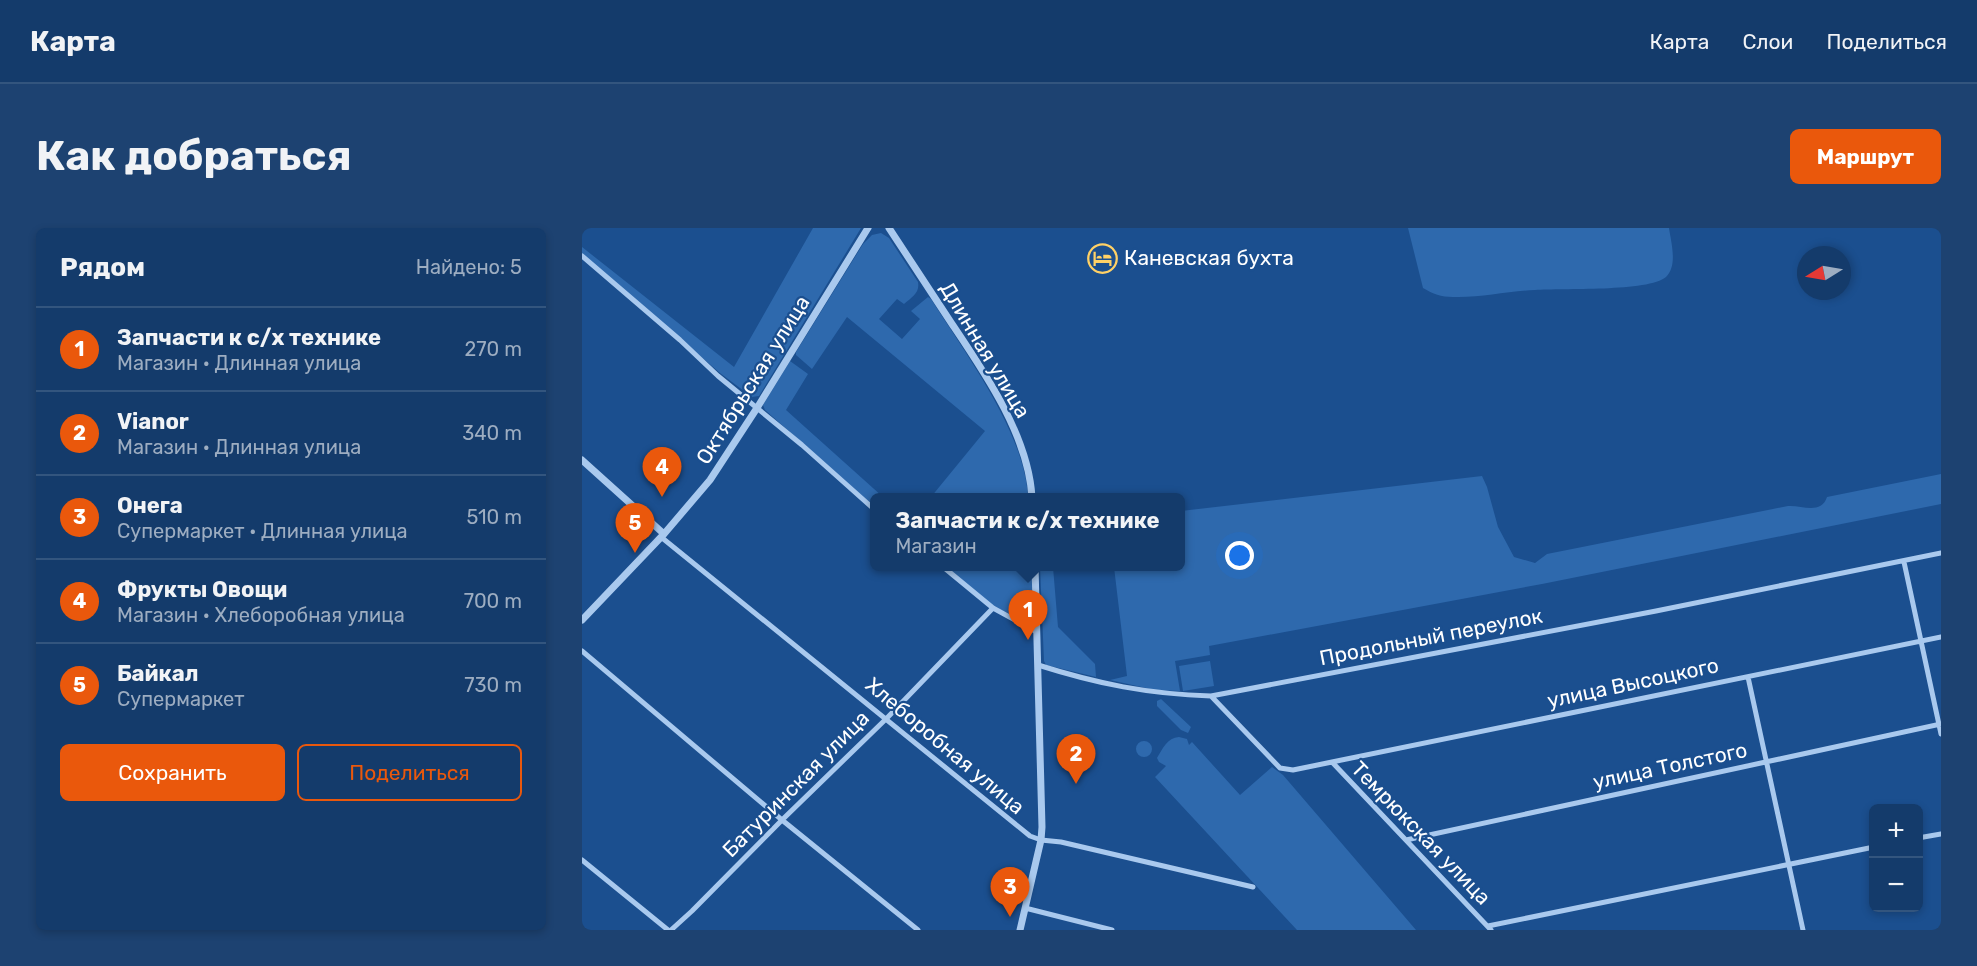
<!DOCTYPE html>
<html lang="ru">
<head>
<meta charset="utf-8">
<style>
  :root { --surface:#143b6b; --page:#1d4271; --text:#f1f3f6; --muted:#9dadc1; --line:#33557e; --accent:#ea580c }
  body { margin:0; font-family:Rubik,sans-serif; background:var(--page); color:var(--text) }
  .controls { position:absolute; right:18px; bottom:18px; display:grid; overflow:hidden; border-radius:9px; box-shadow:0 3px 9px #0003 }
  .controls button { width:54px; height:54px; display:grid; place-items:center; padding:0; border:0; border-bottom:2px solid var(--line); background:var(--surface); color:var(--text); font:30px sans-serif }
  .compass { position:absolute; left:1215px; top:18px; width:54px; height:54px; border-radius:50%; background:var(--surface); box-shadow:0 3px 9px #0003; rotate:259deg }
  .you { position:absolute; left:658px; top:328px; width:21px; height:21px; margin:-15px; border:4px solid #fff; border-radius:50%; background:#1a73e8; box-shadow:0 0 0 9px #1a73e833 }
  .badge { display:grid; place-items:center; width:39px; height:39px; border-radius:50%; background:var(--accent); color:#fff; font-size:20px; font-weight:700 }
  .pin { position:absolute; translate:-50% -50px; filter:drop-shadow(0 2px 3px #0008) }
  .pin::after { content:''; position:absolute; top:32px; width:21px; height:18px; background:inherit; clip-path:polygon(0 0,100% 0,50% 100%) }
  .popup { position:absolute; left:288px; top:265px; width:315px; height:78px; box-sizing:border-box; display:grid; place-content:center; border-radius:9px; background:var(--surface); filter:drop-shadow(0 2px 4px #0005); font-size:20px; white-space:nowrap; color:var(--muted) }
  .popup b { font-size:22px; color:var(--text) }
  .popup::after { content:''; position:absolute; left:50%; top:100%; margin-left:-12px; border:12px solid transparent; border-top-color:var(--surface) }
  .list { margin:0; padding:0; list-style:none }
  h2 { display:flex; justify-content:space-between; align-items:center; height:78px; margin:0; padding:0 24px; font-size:26px }
  h2 small { font-size:20px; font-weight:400; color:var(--muted) }
  .list li { display:grid; grid-template-columns:39px 1fr auto; gap:18px; align-items:center; box-sizing:border-box; height:84px; padding:0 24px; border-top:2px solid var(--line) }
  .list b { display:block; font-size:22px; white-space:nowrap }
  .list p { margin:0; font-size:20px; white-space:nowrap; color:var(--muted) }
  .list em { font-size:20px; font-style:normal; color:var(--muted) }
  .actions { display:flex; gap:12px; padding:18px 24px }
  .actions a { flex:1; padding:14px 0; border:2px solid var(--accent); border-radius:9px; text-align:center; font-size:21px; color:var(--accent) }
  .actions .main { background:var(--accent); color:#fff }
  .map { position:relative; flex:none; width:1359px; height:702px; overflow:hidden; border-radius:9px }
  header { display:flex; align-items:center; gap:36px; box-sizing:border-box; height:84px; padding:0 30px; background:var(--surface); border-bottom:2px solid var(--line) }
  header strong { font-size:28px }
  nav { display:flex; gap:33px; margin-inline-start:auto; font-size:21px }
  .intro { display:flex; align-items:center; justify-content:space-between; box-sizing:border-box; height:144px; padding:0 36px }
  h1 { margin:0; font-size:42px }
  .button { padding:15px 27px; border-radius:9px; background:var(--accent); color:#fff; font-size:21px; font-weight:700 }
  main { display:flex; gap:36px; padding:0 36px }
  aside { flex:1; background:var(--surface); border-radius:9px; box-shadow:0 3px 9px #0003 }
  .map>svg:first-child { display:block }
  .green { fill:#2e69ad }
  .lines { fill:none; stroke-linecap:round; stroke-linejoin:round }
  .minor { stroke:#a9c9ee; stroke-width:5 }
  .tertiary { stroke:#a9c9ee; stroke-width:7 }
  .labels { text-anchor:middle; stroke-width:4.5; stroke-linejoin:round; paint-order:stroke }
  .poi-label { font-size:21px; fill:#fff; stroke:#1b4f8f; text-anchor:start }
  .street-label { font-size:21px; fill:#fff; stroke:#1b4f8f }
</style>
</head>
<body>
<header>
<strong>Карта</strong>
<nav><a>Карта</a><a>Слои</a><a>Поделиться</a></nav>
</header>
<div class="intro"><h1>Как добраться</h1><a class="button">Маршрут</a></div>
<main>
<aside>
<h2>Рядом<small>Найдено: 5</small></h2>
<ul class="list">
<li><span class="badge">1</span><div><b>Запчасти к с/х технике</b><p>Магазин · Длинная улица</p></div><em>270 m</em></li>
<li><span class="badge">2</span><div><b>Vianor</b><p>Магазин · Длинная улица</p></div><em>340 m</em></li>
<li><span class="badge">3</span><div><b>Онега</b><p>Супермаркет · Длинная улица</p></div><em>510 m</em></li>
<li><span class="badge">4</span><div><b>Фрукты Овощи</b><p>Магазин · Хлеборобная улица</p></div><em>700 m</em></li>
<li><span class="badge">5</span><div><b>Байкал</b><p>Супермаркет</p></div><em>730 m</em></li>
</ul>
<div class="actions"><a class="main">Сохранить</a><a>Поделиться</a></div>
</aside>
<div class="map">
<svg width="1359" height="702" viewBox="0 0 1359 702">
  <rect width="100%" height="100%" fill="#1b4f8f"/>
  <path class="green" d="M231 0H279L177 168 170 169 138 145 0 26V19L152 139Z
    M826 0H1087C1089 14 1096 38 1084 49 1067 64 979 60 953 62 926 63 898 70 871 69 859 69 851 66 841 60Z
    M299 5 307 10 336 54C338 65 330 69 322 76L315 71 297 91 320 111 338 91 329 83 346 69 349 71C383 125 443 205 446 269H349L403 203 265 89 230 141 214 127V124L281 16 290 7Z
    M208 133 226 146 204 182 301 269 293 270V279L183 182 181 177Z
    M1359 246V276L960 356 627 418 628 427 593 433 598 463 573 462 528 452 545 448 532 339 599 338V283L900 248 905 259 916 299 932 329 953 335 965 326 1206 278C1220 277 1239 287 1245 269Z
    M364 339H450L451 392 445 395 410 377Z
    M458 339H471L476 399 513 436 514 449 464 437 462 433Z
    M628 433 632 458 601 463 597 438Z
    M579 471 609 499 606 505 599 502 575 478V473Z
    M597 509 605 511 607 517 610 514 658 567 690 539 701 547 834 702H715L573 549 584 538 577 534 575 530C581 520 585 510 597 509Z
    M554 521a8 8 0 1 1 16 0a8 8 0 1 1-16 0Z"/>
  <g class="lines">
    <path class="minor" d="M0 28 98 112 136 148 220 217 293 282
      M79 309 448 608 459 612 479 614 671 659
      M1322 334 1359 506
      M360 338 411 380 455 404
      M0 423 200 592 336 702
      M456 437C516 456 566 466 629 468L698 540 711 542 750 534 909 702
      M1166 449 1221 702
      M629 468 1074 383 1359 325
      M750 534 1359 409
      M1336 610 1359 606
      M824 612 1359 496
      M0 632 86 702
      M443 680 530 702
      M906 698 1292 619
      M89 702 110 683 200 592 305 490 411 380"/>
    <path class="tertiary" d="M307 0C328 32 349 64 370 96 403 145 447 209 450 270
      M0 232 82 306
      M0 392 82 306 128 252 175 180 286 0
      M438 702 459 612 460 599 453 338"/>
  </g>
  <defs>
    <symbol id="hotel-ring" viewBox="-11 -11 22 22"><circle r="9.5" fill="#1b4f8f" stroke="#ffd166" stroke-width="1.5"/><path d="M-6-4.5h1.5V1H6V5H4.5V3h-9V5H-6ZM-4 0a1.8 1.8 0 1 1 3.6 0ZM.5 0V-2.5h3Q6-2.5 6 0Z" fill="#ffd166"/></symbol>
  </defs>
  <g fill-rule="evenodd">
    <use href="#hotel-ring" x="504" y="14" width="33" height="33"/>
  </g>
  <g class="labels">
    <g class="poi-label">
      <text x="542" y="37">Каневская бухта</text>
    </g>
    <g class="street-label">
      <text transform="translate(403 122) rotate(59)" y="7">Длинная улица</text>
      <text transform="translate(171 152) rotate(-58)" y="7">Октябрьская улица</text>
      <text transform="translate(849 409) rotate(-11)" y="7">Продольный переулок</text>
      <text transform="translate(1051 455) rotate(-12)" y="7">улица Высоцкого</text>
      <text transform="translate(363 518) rotate(40)" y="7">Хлеборобная улица</text>
      <text transform="translate(1088 538) rotate(-12)" y="7">улица Толстого</text>
      <text transform="translate(214 556) rotate(-45)" y="7">Батуринская улица</text>
      <text transform="translate(839 605) rotate(46)" y="7">Темрюкская улица</text>
    </g>
  </g>
</svg>
<div class="controls">
<button>+</button>
<button>−</button>
</div>
<svg class="compass" viewBox="-18 -18 36 36"><path d="M0-13l5 13h-10z" fill="#e53935"/><path d="M0 13l5-13h-10z" fill="#9dadc1"/></svg>
<div class="you"></div>
<div class="pin badge" style="left:446px;top:412px">1</div>
<div class="popup"><b>Запчасти к с/х технике</b>Магазин</div>
<div class="pin badge" style="left:494px;top:556px">2</div>
<div class="pin badge" style="left:428px;top:689px">3</div>
<div class="pin badge" style="left:80px;top:269px">4</div>
<div class="pin badge" style="left:53px;top:325px">5</div>
</div>
</main>
</body>
</html>
